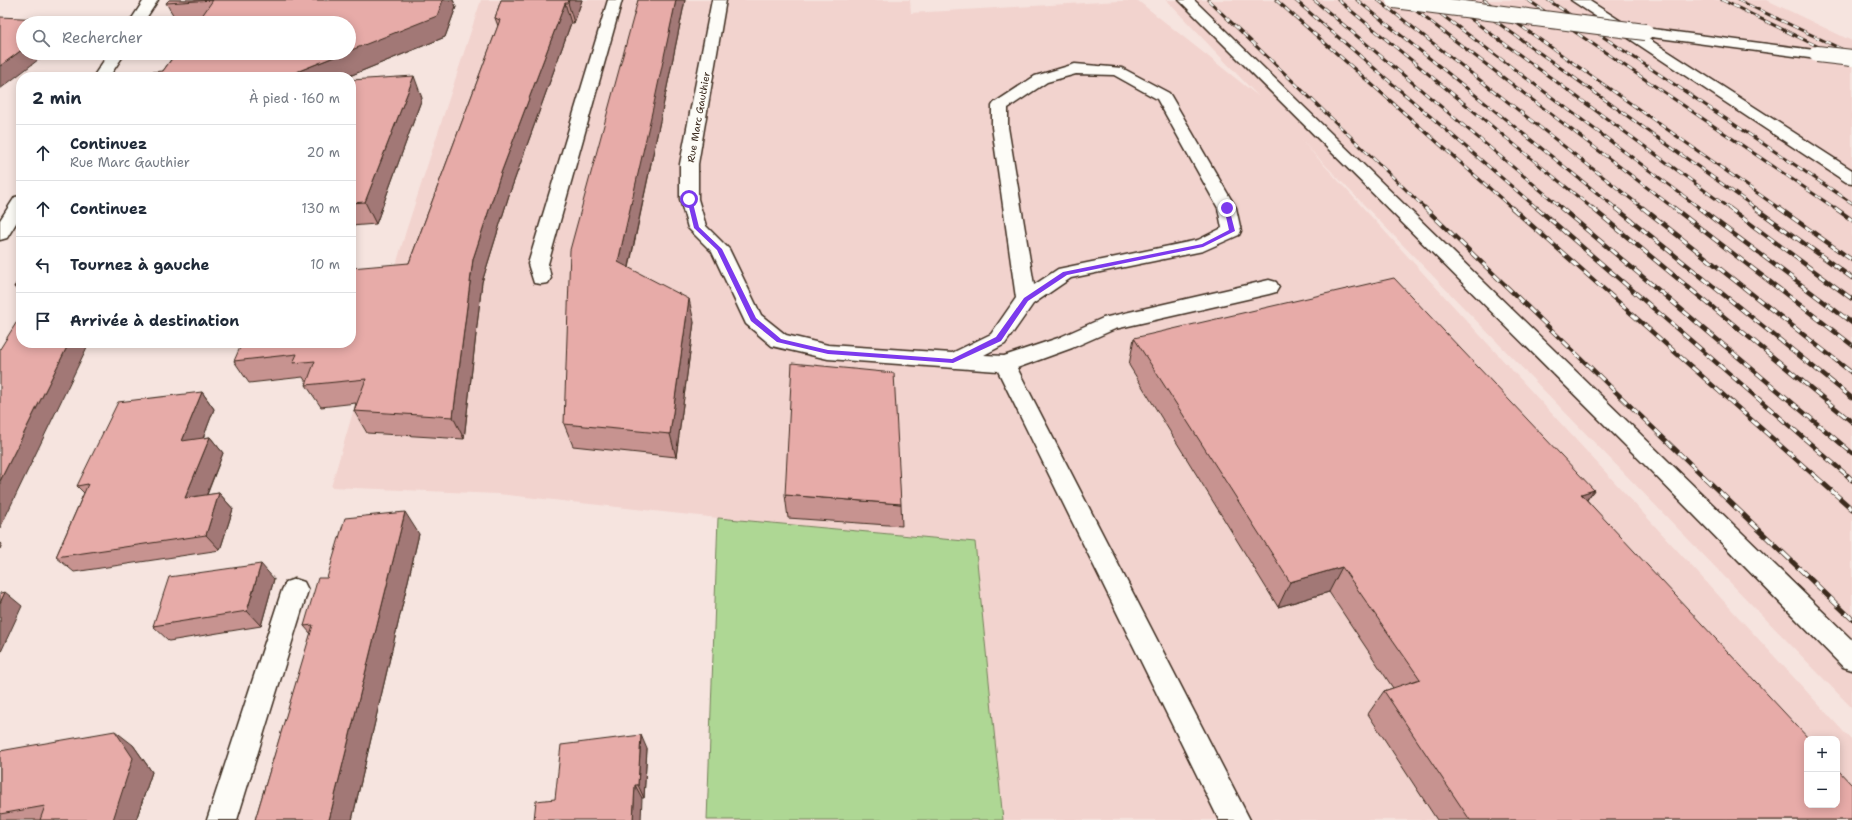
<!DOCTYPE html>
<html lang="fr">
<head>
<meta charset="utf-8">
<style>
  :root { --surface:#fff; --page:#f2f2f3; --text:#1f2937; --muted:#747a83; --line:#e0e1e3 }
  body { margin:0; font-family:"Shantell Sans",sans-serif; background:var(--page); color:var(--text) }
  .controls { position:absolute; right:12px; bottom:12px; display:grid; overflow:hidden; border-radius:8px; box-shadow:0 2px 10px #0003 }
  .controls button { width:36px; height:36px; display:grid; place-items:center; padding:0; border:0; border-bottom:1px solid var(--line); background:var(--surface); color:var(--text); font:20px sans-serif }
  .stop { position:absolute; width:12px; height:12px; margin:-9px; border:3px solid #7c3aed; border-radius:50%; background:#fff }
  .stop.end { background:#7c3aed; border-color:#fff; box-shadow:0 1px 4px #0008 }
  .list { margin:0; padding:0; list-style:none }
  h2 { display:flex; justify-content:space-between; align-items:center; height:52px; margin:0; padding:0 16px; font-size:17px }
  h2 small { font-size:13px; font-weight:400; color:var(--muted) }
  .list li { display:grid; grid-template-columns:26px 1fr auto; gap:12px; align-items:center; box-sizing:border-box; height:56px; padding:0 16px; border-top:1px solid var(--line) }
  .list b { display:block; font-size:15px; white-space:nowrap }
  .list p { margin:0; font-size:13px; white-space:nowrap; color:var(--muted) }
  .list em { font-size:13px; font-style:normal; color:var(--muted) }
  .icon { flex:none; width:22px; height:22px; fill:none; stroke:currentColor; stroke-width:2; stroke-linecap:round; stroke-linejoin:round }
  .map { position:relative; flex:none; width:1852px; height:820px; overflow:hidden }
  .search { position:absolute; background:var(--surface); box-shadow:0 2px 10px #0003; left:16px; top:16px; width:340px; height:44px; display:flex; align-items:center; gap:10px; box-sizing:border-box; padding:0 14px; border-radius:22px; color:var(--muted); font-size:15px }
  .panel { position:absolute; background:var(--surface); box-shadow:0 2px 10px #0003; left:16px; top:72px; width:340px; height:276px; border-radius:16px }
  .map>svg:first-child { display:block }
  .built { fill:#f2d3ce; fill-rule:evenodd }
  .green { fill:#aed794; stroke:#748059 }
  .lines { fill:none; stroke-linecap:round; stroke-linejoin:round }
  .minor-casing { stroke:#3b2a1e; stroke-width:3 }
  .minor { fill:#fdfcf7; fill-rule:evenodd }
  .rail-far2-casing { stroke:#3b2a1e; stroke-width:3 }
  .rail-far1-casing { stroke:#3b2a1e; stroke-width:4.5 }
  .rail-casing { stroke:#3b2a1e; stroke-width:5 }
  .rail-far2 { stroke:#fdfcf7; stroke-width:2; stroke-dasharray:6; stroke-linecap:butt }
  .rail-far1 { stroke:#fdfcf7; stroke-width:3; stroke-dasharray:8; stroke-linecap:butt }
  .rail { stroke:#fdfcf7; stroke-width:3.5; stroke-dasharray:11; stroke-linecap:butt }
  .minor-bridge-casing { stroke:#3b2a1e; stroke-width:18; stroke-linecap:butt }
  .minor-bridge { stroke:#fdfcf7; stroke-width:16 }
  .wall { fill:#c79390; stroke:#3b2a1e }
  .shaded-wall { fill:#a27876; stroke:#3b2a1e }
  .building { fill:#e7aba8; stroke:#3b2a1e }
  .route { fill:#7c3aed }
  .labels { text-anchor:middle; stroke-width:4; stroke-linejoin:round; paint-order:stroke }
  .far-street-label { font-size:10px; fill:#3b2a1e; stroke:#fdfcf7 }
</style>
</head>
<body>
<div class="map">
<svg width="1852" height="820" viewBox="0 0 1852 820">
  <rect width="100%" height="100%" fill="#f6e4df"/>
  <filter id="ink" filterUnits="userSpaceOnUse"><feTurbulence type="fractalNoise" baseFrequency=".025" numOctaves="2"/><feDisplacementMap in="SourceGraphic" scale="8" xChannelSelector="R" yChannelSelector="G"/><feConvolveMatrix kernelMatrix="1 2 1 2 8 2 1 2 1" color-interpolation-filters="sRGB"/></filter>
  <g filter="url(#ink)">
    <path class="built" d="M481 0H910L911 13 1137 0 1258 96 1166 0H1767L1852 41V708L1301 140 1852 741V820H1003L975 542 718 518 498 494 331 487 406 231ZM1807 739H1837V805H1807Z"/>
    <path class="green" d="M718 518 975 542 1003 820H707Z"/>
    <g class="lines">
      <defs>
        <path id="minor" d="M144 0H158L143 23H129Z
          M608 0H622L548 264 551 278 548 283 541 284 534 283 528 264Z
          M712 0H726L698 164V199L706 226 729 249 761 315 786 335 828 345 952 353 991 334 1016 298 992 127V106L994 103 1035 76 1075 64 1122 68 1169 93 1171 96 1236 208 1241 231 1239 235 1203 251 1071 278 1033 304 1005 344 984 355 1004 356 1058 338 1103 318 1269 280 1276 282 1279 287 1276 292 1269 294 1115 329 1072 348 1017 368 1250 820H1219L998 371 828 359 772 346 746 324 712 252 688 228 680 199V164ZM1076 74 1114 75 1157 99 1218 208 1222 228 1198 240 1058 269 1034 285 1008 127V108L1047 82Z
          M1179 0H1194L1852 640V670L1843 667 1646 466Z
          M1571 0H1588L1638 32 1640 29 1645 28 1822 51 1825 54 1822 57 1817 59 1644 36 1852 170V183L1846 182Z
          M109 53H125L109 77H93Z
          M21 196V215L7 238 0 240V220L15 197Z
          M295 579 304 582 308 590 237 820H207L282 590 286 582Z"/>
      </defs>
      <use href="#minor" class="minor-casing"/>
      <use href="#minor" class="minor"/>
      <defs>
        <path id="rail-far2" d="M1208 0 1426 209
          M1276 0 1513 209
          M1295 0 1538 209
          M1314 0 1563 209
          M1338 0 1593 209
          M1357 0 1617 209
          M1378 0 1644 209
          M1402 0 1675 209
          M1422 0 1701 209
          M1445 0 1730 209
          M1466 0 1757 209
          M1484 0 1780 209
          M1528 0 1836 209
          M1548 0 1852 203
          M1722 0 1852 63
          M1738 0 1852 54"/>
        <path id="rail-far1" d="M1425 208 1704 477
          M1512 208 1816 477
          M1537 208 1849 477
          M1561 208 1852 453
          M1592 208 1852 422
          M1616 208 1852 398
          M1643 208 1852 373
          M1674 208 1852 345
          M1699 208 1852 323
          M1729 208 1852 299
          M1755 208 1852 278
          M1779 208 1852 260
          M1835 208 1852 220"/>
        <path id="rail" d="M1703 476 1852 619
          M1815 476 1852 509
          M1848 476 1852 480"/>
      </defs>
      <use href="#rail-far2" class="rail-far2-casing"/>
      <use href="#rail-far1" class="rail-far1-casing"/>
      <use href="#rail" class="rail-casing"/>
      <use href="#rail-far2" class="rail-far2"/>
      <use href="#rail-far1" class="rail-far1"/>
      <use href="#rail" class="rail"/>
      <defs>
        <path id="minor-bridge" d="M1394 0 1645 32
          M1817 54 1852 58"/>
      </defs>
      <use href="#minor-bridge" class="minor-bridge-casing"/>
      <use href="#minor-bridge" class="minor-bridge"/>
    </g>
    <path class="wall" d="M169 0H453L456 7 445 37 347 77H147L163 71 197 22 178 23 166 3Z
      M501 0H582L574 23H571L509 195 482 282 464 439 367 433 354 411 356 403 321 407 306 385 307 384 303 377 249 383 234 361 409 263 498 26 495 18Z
      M638 0H685L660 121 629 268 694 322 676 457 573 446 564 424Z
      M351 80 422 98 376 224 351 226Z
      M21 276V295L14 287Z
      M1134 338 1594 490 1587 500 1852 820H1437L1368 714 1384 691 1393 688 1329 592 1278 607 1129 365Z
      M202 392 214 409 203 438 210 437 223 453 207 495 219 493 233 509 220 550 74 572 56 557 84 493 77 486Z
      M785 495 901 504 902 526 788 518Z
      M419 534 352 820H255L311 634 304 626 327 578Z
      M274 579 261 626 169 641 153 626Z
      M133 745 152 772 136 820H0V751Z
      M647 749 644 798 555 799Z"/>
    <path class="shaded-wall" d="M443 0H453L456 7 445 37 347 77H284L344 53H349V51Z
      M569 0H582L574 23 568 3Z
      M676 0H685L660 121 625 285 618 262Z
      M565 3 571 23 509 195 482 282 464 439 453 417 473 259 501 173Z
      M61 20 63 23H58Z
      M23 49V53H47L0 89V66Z
      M414 76 422 98 376 224 365 202Z
      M689 299 694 322 676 457 670 434Z
      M69 343H89L0 528V481Z
      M202 392 214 409 196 457 182 441Z
      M210 437 223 453 199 514 185 498Z
      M1594 490 1574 516 1581 494Z
      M219 493 233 509 220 550 206 535Z
      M405 512 419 534 352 820H329Z
      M0 542 2 544 0 549Z
      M261 564 274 579 261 626 247 611Z
      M1342 567 1329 592 1278 607 1290 582Z
      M5 592 22 606 0 654V603Z
      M115 731 133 745 152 772 136 820H113Z
      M641 735 647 749 644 798 638 785Z
      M635 785 642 798 641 820H633Z"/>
    <path class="building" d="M169 0H443L437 16 349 51V23H197L213 0 166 3Z
      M501 0H569L568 3H565L501 173 473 259 453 417 354 411 366 379 306 385 315 361 293 363 297 354 234 361 242 343H351V268L409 263 500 20 495 18Z
      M638 0H676L655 99 618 262 689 299 670 434 564 424 570 250Z
      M0 17 61 20 58 23H23V49L0 66Z
      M176 53H344L284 77H147L150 72 163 71Z
      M414 76 365 202 351 203V80Z
      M21 276V286L14 287Z
      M1394 278 1594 490 1581 494 1809 739H1807V805H1837V769L1852 785V820H1470L1384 691 1420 679 1342 567 1290 582 1134 338Z
      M21 315V343H69L0 481V349Z
      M792 363 894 373 901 504 785 495Z
      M202 392 182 441 210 437 185 498 219 493 206 535 56 557 88 484 77 486 118 402Z
      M405 512 329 820H255L313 625 304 626 318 578H327L345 518Z
      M261 564 247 611 153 626 169 577Z
      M5 592 0 603V593Z
      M115 731 133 758 113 820H40L45 806 0 814V751Z
      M641 735 638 785H635L633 820H534L536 801 555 799 561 745Z"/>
  </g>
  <path class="route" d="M689 197 692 199 699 227 722 249 756 318 781 339 828 350 952 359 996 337 1024 298 1063 272 1202 244 1229 230 1224 208 1227 206 1229 208 1235 231 1203 247 1067 275 1028 301 1001 341 953 363 828 354 777 342 751 321 717 250 694 228 687 199Z"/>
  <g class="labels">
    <g class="far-street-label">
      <text transform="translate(698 117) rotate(-80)" y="4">Rue Marc Gauthier</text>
    </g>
  </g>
</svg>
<div class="controls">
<button>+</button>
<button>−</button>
</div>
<div class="stop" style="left:689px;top:199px"></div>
<div class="stop end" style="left:1227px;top:208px"></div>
<div class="search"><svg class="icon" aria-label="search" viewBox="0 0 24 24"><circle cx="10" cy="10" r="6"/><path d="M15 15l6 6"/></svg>Rechercher</div>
<section class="panel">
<h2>2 min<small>À pied · 160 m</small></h2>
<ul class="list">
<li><svg class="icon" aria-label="ahead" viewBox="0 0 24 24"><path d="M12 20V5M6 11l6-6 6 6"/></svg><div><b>Continuez</b><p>Rue Marc Gauthier</p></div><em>20 m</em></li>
<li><svg class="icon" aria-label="ahead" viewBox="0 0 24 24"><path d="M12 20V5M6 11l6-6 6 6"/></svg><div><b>Continuez</b></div><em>130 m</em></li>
<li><svg class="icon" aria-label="left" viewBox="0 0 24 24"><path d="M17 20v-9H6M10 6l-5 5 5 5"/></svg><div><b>Tournez à gauche</b></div><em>10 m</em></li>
<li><svg class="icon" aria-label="arrive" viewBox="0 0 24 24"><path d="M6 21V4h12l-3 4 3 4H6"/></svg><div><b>Arrivée à destination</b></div></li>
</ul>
</section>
</div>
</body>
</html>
